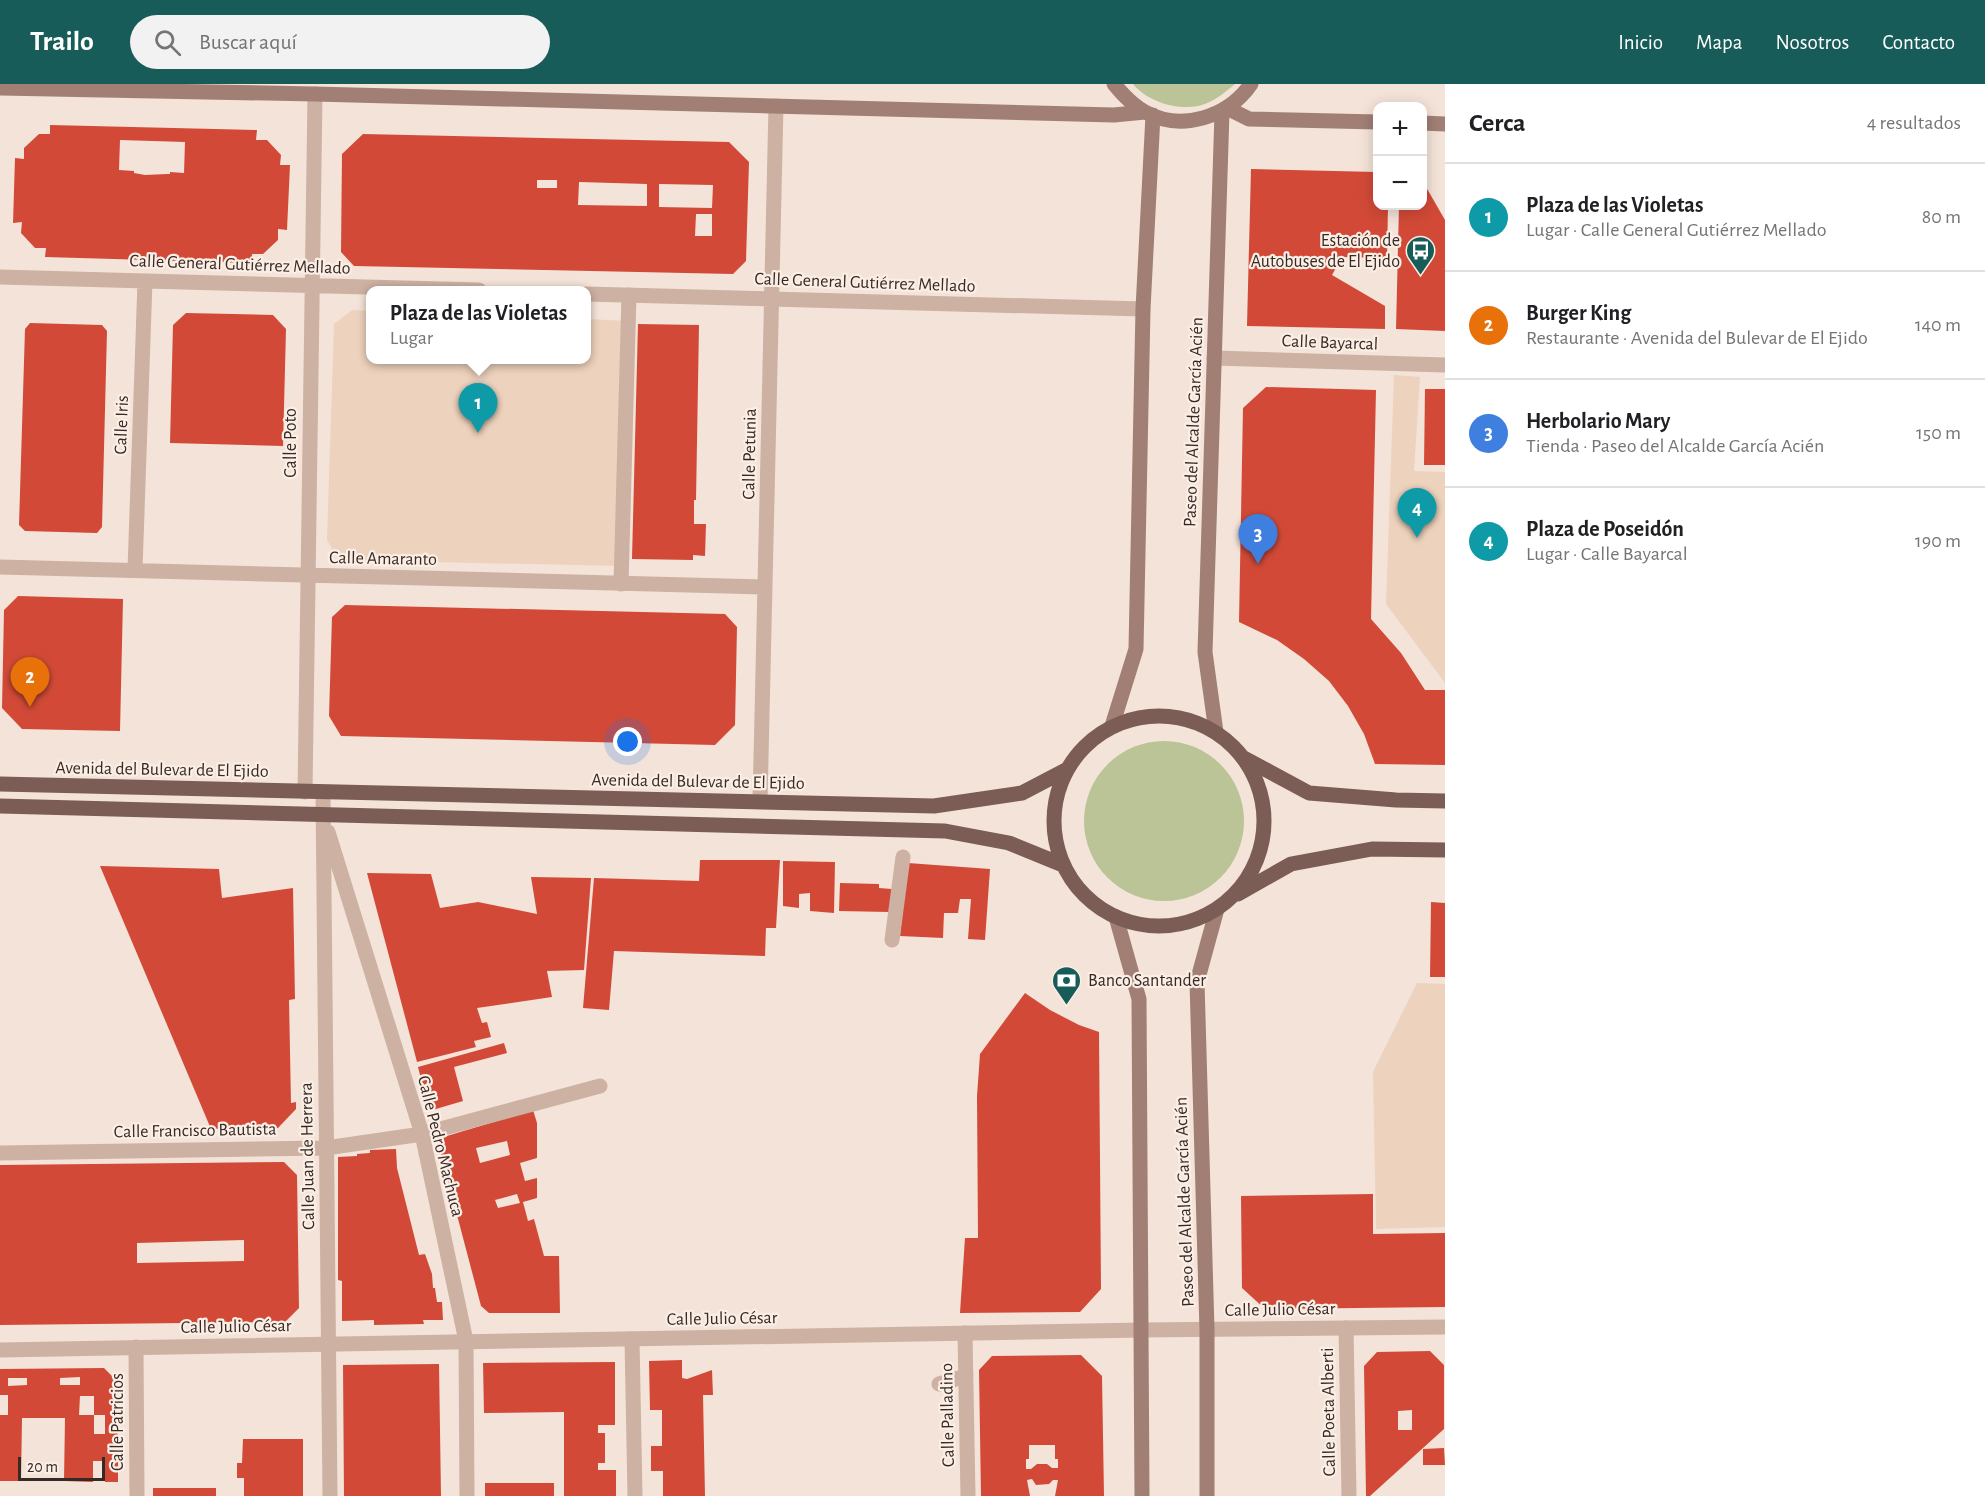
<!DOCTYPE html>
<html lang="es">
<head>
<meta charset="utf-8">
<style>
  :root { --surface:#fff; --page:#f2f2f2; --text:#202124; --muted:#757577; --line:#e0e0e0; --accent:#175c59 }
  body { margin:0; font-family:"Alegreya Sans",sans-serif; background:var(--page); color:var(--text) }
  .controls { position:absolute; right:18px; top:18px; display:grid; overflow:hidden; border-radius:12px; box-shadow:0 3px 15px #0003 }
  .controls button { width:54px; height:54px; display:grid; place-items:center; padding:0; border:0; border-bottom:2px solid var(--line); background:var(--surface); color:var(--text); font:30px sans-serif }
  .scale { position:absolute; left:18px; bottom:15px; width:87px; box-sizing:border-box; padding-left:6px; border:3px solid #372926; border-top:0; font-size:16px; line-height:21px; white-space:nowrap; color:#372926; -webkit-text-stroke:4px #fbeee5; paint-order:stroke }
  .you { position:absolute; left:628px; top:658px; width:21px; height:21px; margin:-15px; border:4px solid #fff; border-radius:50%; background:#1a73e8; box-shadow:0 0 0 9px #1a73e833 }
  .badge { display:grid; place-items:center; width:39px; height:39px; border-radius:50%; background:var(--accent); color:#fff; font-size:20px; font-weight:700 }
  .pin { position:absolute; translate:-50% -50px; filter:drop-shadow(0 2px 3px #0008) }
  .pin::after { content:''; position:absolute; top:32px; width:21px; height:18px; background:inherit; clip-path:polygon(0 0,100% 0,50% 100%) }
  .popup { position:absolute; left:366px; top:202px; width:225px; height:78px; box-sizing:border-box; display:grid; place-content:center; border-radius:12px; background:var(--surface); filter:drop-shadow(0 2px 4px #0005); font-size:20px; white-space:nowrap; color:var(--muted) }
  .popup b { font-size:22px; color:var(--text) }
  .popup::after { content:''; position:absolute; left:50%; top:100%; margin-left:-12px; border:12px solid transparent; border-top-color:var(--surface) }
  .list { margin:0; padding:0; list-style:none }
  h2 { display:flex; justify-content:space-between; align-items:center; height:78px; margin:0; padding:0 24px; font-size:26px }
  h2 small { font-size:20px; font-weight:400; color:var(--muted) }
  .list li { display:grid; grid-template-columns:39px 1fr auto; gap:18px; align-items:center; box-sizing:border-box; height:108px; padding:0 24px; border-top:2px solid var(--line) }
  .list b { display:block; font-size:22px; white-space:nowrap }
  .list p { margin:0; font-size:20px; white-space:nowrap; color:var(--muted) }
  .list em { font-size:20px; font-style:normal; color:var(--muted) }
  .icon { flex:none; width:33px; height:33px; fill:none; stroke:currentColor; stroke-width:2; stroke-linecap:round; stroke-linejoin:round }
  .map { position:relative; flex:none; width:1445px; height:1412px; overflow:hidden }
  header { display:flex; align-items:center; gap:36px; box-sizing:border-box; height:84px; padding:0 30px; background:var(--accent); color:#fff }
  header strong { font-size:28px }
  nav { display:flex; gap:33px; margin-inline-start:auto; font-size:21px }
  .search { width:420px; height:54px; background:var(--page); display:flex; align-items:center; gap:15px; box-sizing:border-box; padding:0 21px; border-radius:33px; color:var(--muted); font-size:22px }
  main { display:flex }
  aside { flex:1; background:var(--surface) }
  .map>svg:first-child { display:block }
  .green { fill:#bac497 }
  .plaza { fill:#edd2bd }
  .building { fill:#d24a37; fill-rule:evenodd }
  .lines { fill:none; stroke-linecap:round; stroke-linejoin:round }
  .pedestrian { stroke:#cdb1a3; stroke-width:15 }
  .minor { stroke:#cdb1a3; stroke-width:15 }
  .tertiary { stroke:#cdb1a3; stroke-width:15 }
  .secondary { stroke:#a17f74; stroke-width:15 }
  .primary { stroke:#7b5d55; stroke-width:15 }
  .labels { text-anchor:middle; stroke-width:4.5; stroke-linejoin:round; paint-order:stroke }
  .poi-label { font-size:18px; fill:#372926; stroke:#fbeee5; text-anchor:end }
  .street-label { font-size:18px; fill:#372926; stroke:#fbeee5 }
</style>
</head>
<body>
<header>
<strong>Trailo</strong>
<div class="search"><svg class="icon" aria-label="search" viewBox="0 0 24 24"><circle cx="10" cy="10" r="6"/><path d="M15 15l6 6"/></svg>Buscar aquí</div>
<nav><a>Inicio</a><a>Mapa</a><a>Nosotros</a><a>Contacto</a></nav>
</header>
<main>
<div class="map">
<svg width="1445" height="1412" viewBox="0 0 1445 1412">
  <rect width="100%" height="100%" fill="#f4e3d8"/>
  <path class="green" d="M1133 0H1235C1224 9 1213 19 1198 22 1176 26 1148 18 1133 0Z
    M1084 737a80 80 0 1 1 160 0a80 80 0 1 1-160 0Z"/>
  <path class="plaza" d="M352 226 370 227V276H586V235L628 237 621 482 339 476 327 456 334 240Z
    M1394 291 1420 293 1414 387 1445 388V599L1386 520Z
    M1417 899 1445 900V1143L1376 1145 1373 988Z"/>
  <path class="building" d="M50 41 257 46 256 56H267L281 71 280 81H290L287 146 278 145V156L263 170H252V179L45 173 46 164H35L21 149 22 138 13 139 15 74 24 75V64L39 50H50ZM120 56 185 58 184 89 170 88V90H167L145 91 134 89V87L119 86Z
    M363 50 729 58 749 78 746 177 733 190 354 182 341 168 342 70ZM537 96H557V104H537ZM579 98 647 100V122L578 121ZM659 100 713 101 712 124 659 123ZM696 130H712V152H695Z
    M1251 85 1377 88V122H1388L1387 174 1342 173 1332 191 1385 222V245L1247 242Z
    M1422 96 1445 136V247L1396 245 1399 122H1422Z
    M186 229 273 231 286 245 283 362 170 359 173 241Z
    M30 239 102 241 107 247 102 443 97 449 25 447 19 441 25 245Z
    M638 240 699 241 696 416H694V440H706L705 472 693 471V476L632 475Z
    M1266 303 1376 306 1371 535 1401 569 1425 606H1445V681L1375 680 1364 650 1348 622 1329 597 1304 575 1277 556 1239 538 1243 324Z
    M1425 305H1445V381H1424Z
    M18 512 123 515 120 647 22 645 2 624 4 526Z
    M345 521 725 530 737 543 735 641 715 661 341 652 329 632 332 533Z
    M700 776H780L776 844H766L765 872 614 867 609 926 583 924 594 794 699 797Z
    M783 777 835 778 834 829 810 827V809L799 810V824L783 822Z
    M908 779 990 785 985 856 968 855 971 815H960L958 829H944L943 854 900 852Z
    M100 782 219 785 222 814 293 804 295 915 289 916 291 1019 296 1018V1025L278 1044 211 1045Z
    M367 789 431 790 440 824 478 818 537 830 531 793 591 794 584 886 547 887 552 913 477 924 482 939 487 938 491 953 474 957 476 963 417 978Z
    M840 799 879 800V804L892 805 889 828 839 827Z
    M1431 818 1445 819V893H1430Z
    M1025 909 1050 926 1079 941 1099 948 1101 1205 1080 1228 960 1229 965 1154H978L977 1012 980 970Z
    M504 959 507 969 454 983 463 1017 429 1027 418 983Z
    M533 1026 537 1039V1074L520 1079 525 1097 537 1094V1114L523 1118 528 1137 534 1135 544 1172H559L560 1229H489L481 1222 437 1055ZM507 1057 510 1071 480 1079 476 1064ZM517 1110 520 1119 498 1124 495 1116Z
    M396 1065 397 1084 419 1171 425 1170 432 1190 433 1204H435L437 1218H442L443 1236H423L424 1240 374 1241V1236L342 1237V1197L338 1196V1073L357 1072V1070L370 1069V1066Z
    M284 1078 297 1091 299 1224 285 1238 0 1241V1081ZM244 1156V1177L137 1179V1159Z
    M1373 1110V1150L1445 1149V1223L1265 1225 1242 1204 1241 1112Z
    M1430 1267 1444 1281V1345L1370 1412H1366L1364 1282 1377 1268ZM1412 1326V1346H1398V1327Z
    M1081 1271 1102 1292 1104 1412H1055L1058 1396H1053L1049 1400 1036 1401 1032 1395 1027 1396 1030 1412H981L979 1286 992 1272ZM1029 1361H1055V1375H1058V1384H1052L1047 1380H1037L1031 1385H1026V1375H1029Z
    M682 1276V1294L687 1295 712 1286 713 1311H703L705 1412H663V1387H651V1362H662V1326H650L649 1277Z
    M615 1278V1341H598V1349H605V1379H598V1386H616V1412H564V1328L484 1329 483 1279Z
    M439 1280 441 1412H344L343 1281Z
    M104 1284 117 1297 118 1364H114L115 1378 118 1377V1398H105L104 1377H93V1398L64 1397 65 1334H22L21 1397H0V1331H8V1311H0V1285ZM80 1293V1301H60V1294ZM8 1294H27V1301L8 1302ZM80 1312H94V1331H105V1350H94V1331H79Z
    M243 1355H303V1412H244V1394H237V1379H242Z
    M1444 1364 1445 1381H1423V1365Z
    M485 1399H554V1412H485Z
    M153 1404H216V1412H153Z"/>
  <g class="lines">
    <path class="pedestrian" d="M621 500 629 211
      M892 856 903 773"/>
    <path class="minor" d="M0 193 479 206
      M586 210 1143 225
      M1214 274 1445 281
      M0 483 765 503
      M135 486 145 197
      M305 708 315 10
      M323 708 330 1412
      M760 718 776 22
      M328 748 422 1050 466 1257 467 1412
      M0 1069 326 1064 422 1050 600 1002
      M1346 1244 1349 1412
      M965 1249 968 1412
      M632 1255 635 1412
      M136 1263 137 1412
      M939 1300 966 1292"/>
    <path class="tertiary" d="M0 1266 1141 1246 1445 1243"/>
    <path class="secondary" d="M1114 0C1123 11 1132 21 1145 28 1182 48 1228 33 1251 0
      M0 4 315 10 1114 31 1145 28
      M1227 24 1249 35 1378 38
      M1422 39 1445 40
      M1112 642 1136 565 1143 225 1153 31
      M1216 648 1205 568 1222 28
      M1116 833 1139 915 1142 1412
      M1207 1412V1246L1197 898 1217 825"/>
    <path class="primary" d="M1054 737a105 105 0 1 1 210 0a105 105 0 1 1-210 0Z
      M1244 674 1309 709 1396 716 1445 717
      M0 700 934 722 1022 709 1066 686
      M0 722 945 747 1009 759 1063 781
      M1238 810 1291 780 1372 765 1445 766"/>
  </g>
  <defs>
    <symbol id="bus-pin" viewBox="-11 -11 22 30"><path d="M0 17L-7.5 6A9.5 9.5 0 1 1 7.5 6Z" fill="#175c59" stroke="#fbeee5"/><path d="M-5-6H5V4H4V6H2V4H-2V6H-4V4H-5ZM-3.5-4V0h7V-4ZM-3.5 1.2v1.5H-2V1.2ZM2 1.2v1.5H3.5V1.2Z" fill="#fff"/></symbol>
    <symbol id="bank-pin" viewBox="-11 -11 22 30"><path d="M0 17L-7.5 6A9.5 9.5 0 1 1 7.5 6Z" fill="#175c59" stroke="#fbeee5"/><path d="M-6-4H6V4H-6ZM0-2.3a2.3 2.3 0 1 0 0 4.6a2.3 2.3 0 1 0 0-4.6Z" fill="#fff"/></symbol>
  </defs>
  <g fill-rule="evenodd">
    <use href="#bus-pin" x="1404" y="150" width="33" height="45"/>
    <use href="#bank-pin" x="1050" y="880" width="33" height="45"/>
  </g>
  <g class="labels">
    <g class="poi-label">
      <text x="1400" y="162">Estación de<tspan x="1400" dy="21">Autobuses de El Ejido</tspan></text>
      <text x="1088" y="902" text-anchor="start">Banco Santander</text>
    </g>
    <g class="street-label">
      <text transform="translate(240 180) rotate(2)" y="6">Calle General Gutiérrez Mellado</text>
      <text transform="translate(865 198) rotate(2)" y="6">Calle General Gutiérrez Mellado</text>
      <text transform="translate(1330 258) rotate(2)" y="6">Calle Bayarcal</text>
      <text transform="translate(1193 338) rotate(-88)" y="6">Paseo del Alcalde García Acién</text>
      <text transform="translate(121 341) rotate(-88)" y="6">Calle Iris</text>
      <text transform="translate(290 359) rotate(-90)" y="6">Calle Poto</text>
      <text transform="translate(749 370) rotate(-89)" y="6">Calle Petunia</text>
      <text transform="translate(383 474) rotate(1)" y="6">Calle Amaranto</text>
      <text transform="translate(162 685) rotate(1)" y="6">Avenida del Bulevar de El Ejido</text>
      <text transform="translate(698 697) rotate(1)" y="6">Avenida del Bulevar de El Ejido</text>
      <text transform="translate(195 1046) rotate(-1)" y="6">Calle Francisco Bautista</text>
      <text transform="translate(441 1062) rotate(76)" y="6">Calle Pedro Machuca</text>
      <text transform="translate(307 1072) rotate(-91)" y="6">Calle Juan de Herrera</text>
      <text transform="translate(1184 1118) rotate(-92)" y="6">Paseo del Alcalde García Acién</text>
      <text transform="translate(1280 1225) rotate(-1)" y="6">Calle Julio César</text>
      <text transform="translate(722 1234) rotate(-1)" y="6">Calle Julio César</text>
      <text transform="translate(236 1242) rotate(-1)" y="6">Calle Julio César</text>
      <text transform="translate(1328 1328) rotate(-91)" y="6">Calle Poeta Alberti</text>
      <text transform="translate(947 1331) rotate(-91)" y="6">Calle Palladino</text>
      <text transform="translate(117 1338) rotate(-90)" y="6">Calle Patricios</text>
    </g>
  </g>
</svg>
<div class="controls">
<button>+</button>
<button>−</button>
</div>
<div class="scale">20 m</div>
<div class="you"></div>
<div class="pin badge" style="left:478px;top:349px;background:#0f9aa8">1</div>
<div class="popup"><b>Plaza de las Violetas</b>Lugar</div>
<div class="pin badge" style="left:30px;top:623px;background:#e8710a">2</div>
<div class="pin badge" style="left:1258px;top:480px;background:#3f7fe0">3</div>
<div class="pin badge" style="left:1417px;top:454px;background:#0f9aa8">4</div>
</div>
<aside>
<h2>Cerca<small>4 resultados</small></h2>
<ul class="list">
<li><span class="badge" style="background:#0f9aa8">1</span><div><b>Plaza de las Violetas</b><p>Lugar · Calle General Gutiérrez Mellado</p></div><em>80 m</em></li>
<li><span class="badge" style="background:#e8710a">2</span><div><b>Burger King</b><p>Restaurante · Avenida del Bulevar de El Ejido</p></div><em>140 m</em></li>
<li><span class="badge" style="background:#3f7fe0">3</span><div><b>Herbolario Mary</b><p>Tienda · Paseo del Alcalde García Acién</p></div><em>150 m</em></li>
<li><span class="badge" style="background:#0f9aa8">4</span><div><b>Plaza de Poseidón</b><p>Lugar · Calle Bayarcal</p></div><em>190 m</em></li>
</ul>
</aside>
</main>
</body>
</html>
